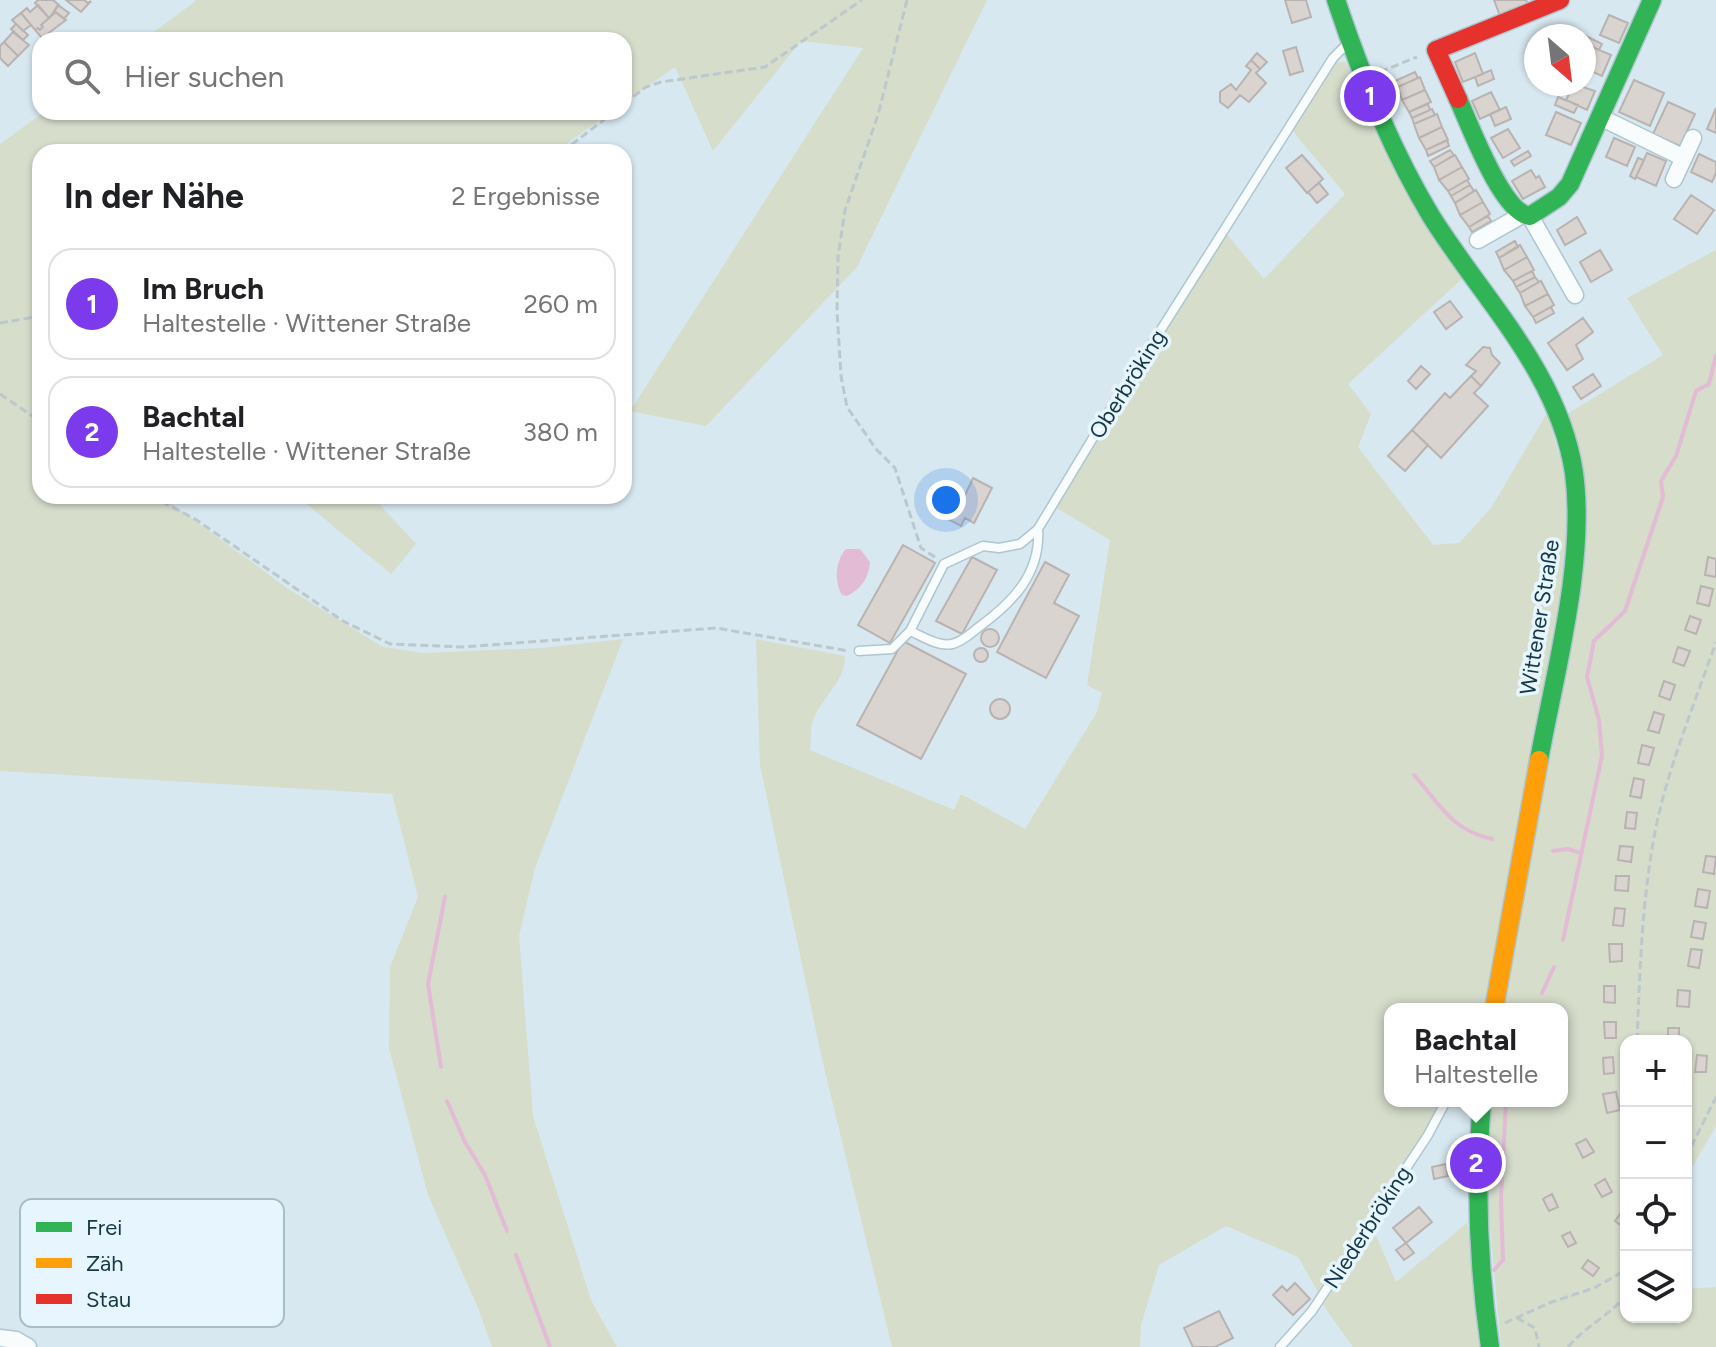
<!DOCTYPE html>
<html lang="de">
<head>
<meta charset="utf-8">
<style>
  :root { --surface:#fff; --page:#f2f2f2; --text:#202124; --muted:#757577; --line:#e0e0e0; --accent:#7c3aed }
  body { margin:0; font-family:Figtree,sans-serif; background:var(--page); color:var(--text) }
  .controls { position:absolute; right:24px; bottom:24px; display:grid; overflow:hidden; border-radius:16px; box-shadow:0 2px 6px #0004 }
  .controls button { width:72px; height:72px; display:grid; place-items:center; padding:0; border:0; border-bottom:2px solid var(--line); background:var(--surface); color:var(--text); font:40px sans-serif }
  .compass { position:absolute; left:1524px; top:24px; width:72px; height:72px; border-radius:50%; background:var(--surface); box-shadow:0 2px 6px #0004; rotate:152deg }
  .you { position:absolute; left:946px; top:500px; width:28px; height:28px; margin:-20px; border:6px solid #fff; border-radius:50%; background:#1a73e8; box-shadow:0 0 0 12px #1a73e833 }
  .badge { display:grid; place-items:center; width:52px; height:52px; border-radius:50%; background:var(--accent); color:#fff; font-size:26px; font-weight:700 }
  .pin { position:absolute; translate:-50% -50%; border:4px solid #fff; box-shadow:0 2px 8px #0006 }
  .popup { position:absolute; left:1384px; top:1003px; width:184px; height:104px; box-sizing:border-box; display:grid; place-content:center; border-radius:16px; background:var(--surface); filter:drop-shadow(0 2px 6px #0005); font-size:26px; white-space:nowrap; color:var(--muted) }
  .popup b { font-size:30px; color:var(--text) }
  .popup::after { content:''; position:absolute; left:50%; top:100%; margin-left:-16px; border:16px solid transparent; border-top-color:var(--surface) }
  .list { margin:0; padding:0; list-style:none }
  h2 { display:flex; justify-content:space-between; align-items:center; height:104px; margin:0; padding:0 32px; font-size:34px }
  h2 small { font-size:26px; font-weight:400; color:var(--muted) }
  .list li { display:grid; grid-template-columns:52px 1fr auto; gap:24px; align-items:center; box-sizing:border-box; height:112px; margin:0 16px 16px; padding:0 16px; border:2px solid var(--line); border-radius:24px }
  .list b { display:block; font-size:30px; white-space:nowrap }
  .list p { margin:0; font-size:26px; white-space:nowrap; color:var(--muted) }
  .list em { font-size:26px; font-style:normal; color:var(--muted) }
  .icon { flex:none; width:44px; height:44px; fill:none; stroke:currentColor; stroke-width:2; stroke-linecap:round; stroke-linejoin:round }
  .map { position:relative; flex:none; width:1716px; height:1347px; overflow:hidden }
  .search { position:absolute; background:var(--surface); box-shadow:0 2px 6px #0004; left:32px; top:32px; width:600px; height:88px; display:flex; align-items:center; gap:20px; box-sizing:border-box; padding:0 28px; border-radius:24px; color:var(--muted); font-size:30px }
  .panel { position:absolute; background:var(--surface); box-shadow:0 2px 6px #0004; left:32px; top:144px; width:600px; height:360px; border-radius:24px }
  .map>svg:first-child { display:block }
  .green { fill:#d6ddcb }
  .water { fill:#e3bbd5 }
  .lines { fill:none; stroke-linecap:round; stroke-linejoin:round }
  .stream { stroke:#e3bbd5; stroke-width:4 }
  .building { fill:#dad4d1; stroke:#b8b3b0; stroke-width:2 }
  .lane-casing { stroke:#aec6d0; stroke-width:11 }
  .street-casing { stroke:#aec6d0; stroke-width:19 }
  .fast-casing { stroke:#aec6d0; stroke-width:21 }
  .slow-casing { stroke:#aec6d0; stroke-width:21 }
  .jam-casing { stroke:#aec6d0; stroke-width:21 }
  .path { stroke:#bcc8cc; stroke-width:3; stroke-dasharray:8 4; stroke-linecap:butt }
  .lane { stroke:#f9fcfd; stroke-width:8 }
  .street { stroke:#f9fcfd; stroke-width:16 }
  .fast { stroke:#30b455; stroke-width:18 }
  .slow { stroke:#ff9f0a; stroke-width:18 }
  .jam { stroke:#e5322d; stroke-width:18 }
  .labels { text-anchor:middle; stroke-width:7; stroke-linejoin:round; paint-order:stroke }
  .street-label { font-size:22px; fill:#153846; stroke:#e7f6fe }
  .key { fill:#e7f6fe; stroke:#a8bdc7; stroke-width:2 }
  .key-label { font-size:22px; fill:#153846 }
</style>
</head>
<body>
<div class="map">
<svg width="1716" height="1347" viewBox="0 0 1716 1347">
  <rect width="100%" height="100%" fill="#d8e8f0"/>
  <path class="green" d="M197 0H987L857 267 706 426 630 411 863 48 801 41 713 151 675 67 624 103V40H143Z
    M1335 62H1346L1465 276 1348 384 1371 414 1358 447 1433 545 1459 543 1491 508 1547 413 1562 465 1568 503 1567 559 1486 1009H1390V1101H1442L1427 1131 1319 1294 1298 1257 1226 1226 1159 1265 1141 1325 1140 1347H892L822 1059 760 765 756 639 845 656C846 682 818 701 812 724 810 732 811 742 810 750L954 810 961 794 1025 829 1097 712 1102 693 1087 685 1110 540 1055 507 1226 233 1264 279 1345 194 1292 130Z
    M44 112H611L555 152H40V496H161L287 588 383 647 423 653 541 648 623 639 535 868 519 936 533 1116 591 1300 617 1347H492L478 1308 428 1195 389 1048 390 967 418 897 392 794 0 771V144Z
    M1716 250V1126L1686 1178V1041H1626V1280L1619 1292 1626 1293V1317H1686V1289L1716 1287V1347H1501L1485 1171 1490 1101H1562V1009H1503L1575 627 1569 413 1663 355 1627 298Z
    M297 496H372L416 544 391 574Z
    M1467 1223 1482 1347H1353L1323 1305 1372 1226 1396 1282Z"/>
  <path class="water" d="M846 549H860L870 562C868 579 862 588 847 596L842 595C834 582 835 561 846 549Z"/>
  <g class="lines">
    <path class="stream" d="M1414 775C1440 804 1451 830 1492 839
      M1553 851 1568 849 1581 853
      M1563 940 1602 756 1599 720 1587 677 1594 641 1625 611 1663 497 1661 481 1676 456 1696 391 1709 384 1716 355
      M1542 993 1554 967
      M441 1067 428 984 445 897
      M447 1101 465 1142 485 1175 507 1231
      M516 1255 550 1347
      M1494 1270 1503 1260 1501 1200 1506 1101"/>
  </g>
  <path class="building" d="M38 0H53L59 5 49 18 35 3Z
    M66 0H84L88 3 91 1 81 12Z
    M1285 0H1306L1311 17 1292 23Z
    M1494 0H1526L1528 4 1500 16Z
    M38 5 49 18 41 25 43 27 40 30 38 28 35 30 21 13 27 8 30 12Z
    M58 5 69 13 64 19 54 11Z
    M56 12 66 20 42 38 35 30 38 28 40 30 43 27 41 25Z
    M21 13 31 25 23 31 12 20Z
    M1609 15 1628 23 1619 43 1600 35Z
    M16 24 28 35 23 40 11 29Z
    M13 32 29 45 18 56 4 42Z
    M1586 36 1602 44 1599 50 1584 43Z
    M4 42 18 56 8 66 0 58V46Z
    M1590 46 1611 55 1602 76 1584 68V60Z
    M1296 47 1303 71 1290 75 1283 51Z
    M1257 53 1267 62 1260 69 1251 60Z
    M1475 53 1483 74 1463 82 1455 62Z
    M1251 60 1260 69 1256 73 1266 83 1249 102 1240 95 1228 108 1220 102V92L1231 84 1236 90 1251 70 1246 66Z
    M1491 70 1494 79 1478 86 1475 77Z
    M1415 72 1418 78 1398 87 1395 81Z
    M1420 77 1425 90 1402 100 1398 87Z
    M1634 80 1664 93 1650 126 1619 112Z
    M1574 84 1595 91 1587 110 1566 100Z
    M1425 90 1431 102 1409 112 1402 100Z
    M1491 92 1500 110 1480 119 1472 101Z
    M1558 97 1578 105 1574 113 1555 105Z
    M1668 102 1695 114 1680 146 1653 134Z
    M1428 104 1430 110 1412 118 1409 112Z
    M1506 107 1511 119 1495 126 1490 114Z
    M1716 108V133L1707 129Z
    M1432 109 1435 115 1414 124 1412 118Z
    M1556 112 1581 123 1571 145 1546 135Z
    M1437 114 1442 127 1419 138 1414 124Z
    M1442 127 1448 140 1426 150 1419 138Z
    M1508 129 1520 148 1503 158 1491 138Z
    M1614 138 1635 147 1627 166 1606 157Z
    M1447 140 1449 146 1428 156 1426 150Z
    M1450 150 1454 155 1434 167 1430 161Z
    M1528 151 1531 156 1514 166 1511 161Z
    M1647 153 1666 161 1656 186 1636 177Z
    M1699 154 1716 162V173L1712 182 1691 172Z
    M1302 155 1323 179 1307 193 1286 168Z
    M1455 155 1462 167 1439 180 1434 167Z
    M1638 158 1644 160 1635 179 1630 176Z
    M1462 167 1469 179 1448 191 1439 180Z
    M1531 170 1536 178 1539 176 1545 187 1523 199 1512 181Z
    M1467 180 1470 185 1451 196 1448 191Z
    M1319 183 1328 194 1317 203 1308 192Z
    M1470 185 1474 191 1455 203 1451 196Z
    M1476 190 1483 202 1460 215 1455 203Z
    M1691 195 1714 210 1697 234 1674 219Z
    M1483 202 1490 214 1469 227 1460 215Z
    M1488 216 1491 221 1472 232 1469 227Z
    M1577 217 1586 233 1565 245 1557 230Z
    M1515 241 1518 247 1499 258 1496 252Z
    M1520 245 1527 257 1504 270 1499 258Z
    M1600 250 1612 270 1591 282 1580 262Z
    M1527 257 1534 270 1513 281 1504 270Z
    M1532 271 1535 277 1516 287 1513 281Z
    M1535 277 1539 282 1520 293 1516 287Z
    M1541 281 1548 294 1525 306 1520 293Z
    M1548 294 1554 305 1533 317 1525 306Z
    M1450 301 1462 317 1446 329 1434 312Z
    M1551 307 1554 313 1536 323 1533 317Z
    M1583 318 1593 332 1576 345 1583 359 1567 370 1548 343Z
    M1483 347 1490 348 1492 355 1500 363 1481 386 1471 376 1476 371 1466 365Z
    M1421 366 1430 374 1416 389 1408 381Z
    M1593 374 1601 386 1581 399 1573 387Z
    M1471 376 1481 386 1474 393 1488 406 1441 458 1412 430 1445 393 1450 398Z
    M1412 430 1428 445 1405 471 1388 456Z
    M973 478 992 488 974 523 965 518 961 526 942 516 956 490 965 495Z
    M903 545 935 563 890 643 858 625Z
    M972 557 997 570 962 634 936 621Z
    M1708 557 1716 559V577L1705 575Z
    M1045 562 1069 575 1054 603 1079 616 1046 678 997 652Z
    M1701 586 1713 589 1709 606 1697 603Z
    M1690 616 1701 620 1696 634 1685 630Z
    M981 638a9 9 0 1 1 18 0a9 9 0 1 1-18 0Z
    M903 641 966 674 921 759 857 725Z
    M1678 647 1690 651 1684 666 1673 662Z
    M974 655a7 7 0 1 1 14 0a7 7 0 1 1-14 0Z
    M1664 681 1675 685 1670 700 1659 696Z
    M990 709a10 10 0 1 1 20 0a10 10 0 1 1-20 0Z
    M1654 712 1664 715 1659 733 1648 730Z
    M1642 745 1654 748 1649 765 1638 763Z
    M1634 778 1644 780 1641 798 1630 796Z
    M1627 812 1637 813 1635 829 1625 828Z
    M1620 846 1633 847 1631 862 1618 860Z
    M1706 856 1716 857 1714 874 1703 872Z
    M1616 876H1629L1628 891 1615 890Z
    M1698 889 1710 891 1707 908 1695 906Z
    M1615 908 1625 909 1623 926 1613 925Z
    M1694 921 1706 923 1703 939 1691 937Z
    M1609 944H1622V961L1610 962Z
    M1691 949 1702 950 1699 968 1688 966Z
    M1604 986H1615V1003L1604 1002Z
    M1678 990 1690 991 1689 1007 1677 1006Z
    M1604 1022H1616V1038H1605Z
    M1668 1028H1679V1041H1668Z
    M1697 1055 1707 1056 1706 1072H1695Z
    M1613 1057 1614 1073 1604 1074 1603 1058Z
    M1616 1092 1620 1110 1607 1113 1603 1094Z
    M1586 1139 1594 1152 1583 1158 1576 1144Z
    M1446 1164 1448 1176 1434 1179 1432 1167Z
    M1605 1179 1612 1192 1602 1197 1595 1185Z
    M1552 1194 1558 1207 1549 1211 1543 1199Z
    M1419 1207 1432 1222 1406 1243 1393 1228Z
    M1621 1213 1626 1217V1229L1615 1221Z
    M1570 1232 1576 1243 1568 1247 1562 1236Z
    M1406 1243 1414 1253 1404 1260 1396 1250Z
    M1588 1260 1599 1268 1593 1276 1582 1268Z
    M1295 1283 1310 1299 1293 1315 1273 1295 1282 1286 1287 1291Z
    M1219 1311 1233 1338 1215 1347H1193L1184 1328Z"/>
  <g class="lines">
    <defs>
      <path id="lane" d="M910 631C922 636 938 647 952 644 962 642 971 633 979 627 1012 603 1041 574 1038 529
        M859 651 892 649 910 631 944 564 983 546 999 548 1020 544 1038 529 1105 418 1333 58 1348 43
        M1280 1347 1312 1311 1428 1135 1446 1101"/>
      <path id="street" d="M1600 117 1684 158
        M1674 179 1693 138
        M1530 216 1575 295
        M1478 240 1522 215
        M0 1338 16 1340 28 1347"/>
      <path id="fast" d="M1336 0C1361 75 1390 148 1431 216 1482 298 1559 372 1574 473 1586 561 1555 672 1539 760
        M1458 99C1470 125 1502 213 1530 216L1559 197 1570 184 1652 0
        M1482 1101C1475 1184 1478 1265 1490 1347"/>
      <path id="slow" d="M1494 1009 1539 760"/>
      <path id="jam" d="M1458 99 1436 50 1560 0"/>
    </defs>
    <use href="#lane" class="lane-casing"/>
    <use href="#street" class="street-casing"/>
    <use href="#fast" class="fast-casing"/>
    <use href="#slow" class="slow-casing"/>
    <use href="#jam" class="jam-casing"/>
    <path class="path" d="M907 0 878 115 845 210 838 257 837 311 841 376 847 407 876 449 895 468 921 548 935 557
      M1380 72 1417 57
      M624 104 646 87 661 82 765 67 862 0
      M562 152 614 112
      M0 323 40 316
      M0 394 40 421
      M151 496 195 519 343 621 390 644 462 647 716 628 849 651
      M1637 1041C1640 968 1642 894 1657 822 1671 760 1695 702 1716 642
      M1686 1157 1716 1097
      M1517 1318 1535 1328 1539 1347
      M1505 1323 1549 1303 1594 1288 1626 1270
      M1568 1347C1584 1328 1606 1317 1623 1299"/>
    <use href="#lane" class="lane"/>
    <use href="#street" class="street"/>
    <use href="#fast" class="fast"/>
    <use href="#slow" class="slow"/>
    <use href="#jam" class="jam"/>
  </g>
  <g class="labels">
    <g class="street-label">
      <text transform="translate(1127 384) rotate(-58)" y="8">Oberbröking</text>
      <text transform="translate(1539 617) rotate(-81)" y="8">Wittener Straße</text>
      <text transform="translate(1367 1227) rotate(-57)" y="8">Niederbröking</text>
    </g>
  </g>
  <rect x="20" y="1199" width="264" height="128" rx="12" class="key"/>
  <rect x="36" y="1222" width="36" height="10" fill="#30b455"/>
  <rect x="36" y="1258" width="36" height="10" fill="#ff9f0a"/>
  <rect x="36" y="1294" width="36" height="10" fill="#e5322d"/>
  <g class="key-label">
    <text x="86" y="1235">Frei</text>
    <text x="86" y="1271">Zäh</text>
    <text x="86" y="1307">Stau</text>
  </g>
</svg>
<div class="controls">
<button>+</button>
<button>−</button>
<button><svg class="icon" aria-label="locate" viewBox="0 0 24 24"><circle cx="12" cy="12" r="6"/><path d="M12 2v4M12 18v4M2 12h4M18 12h4"/></svg></button>
<button><svg class="icon" aria-label="layers" viewBox="0 0 24 24"><path d="M12 4l9 5-9 5-9-5zM3 14l9 5 9-5"/></svg></button>
</div>
<svg class="compass" viewBox="-18 -18 36 36"><path d="M0-13l5 13h-10z" fill="#e53935"/><path d="M0 13l5-13h-10z" fill="#757577"/></svg>
<div class="you"></div>
<div class="pin badge" style="left:1370px;top:96px">1</div>
<div class="pin badge" style="left:1476px;top:1163px">2</div>
<div class="popup"><b>Bachtal</b>Haltestelle</div>
<div class="search"><svg class="icon" aria-label="search" viewBox="0 0 24 24"><circle cx="10" cy="10" r="6"/><path d="M15 15l6 6"/></svg>Hier suchen</div>
<section class="panel">
<h2>In der Nähe<small>2 Ergebnisse</small></h2>
<ul class="list">
<li><span class="badge">1</span><div><b>Im Bruch</b><p>Haltestelle · Wittener Straße</p></div><em>260 m</em></li>
<li><span class="badge">2</span><div><b>Bachtal</b><p>Haltestelle · Wittener Straße</p></div><em>380 m</em></li>
</ul>
</section>
</div>
</body>
</html>
